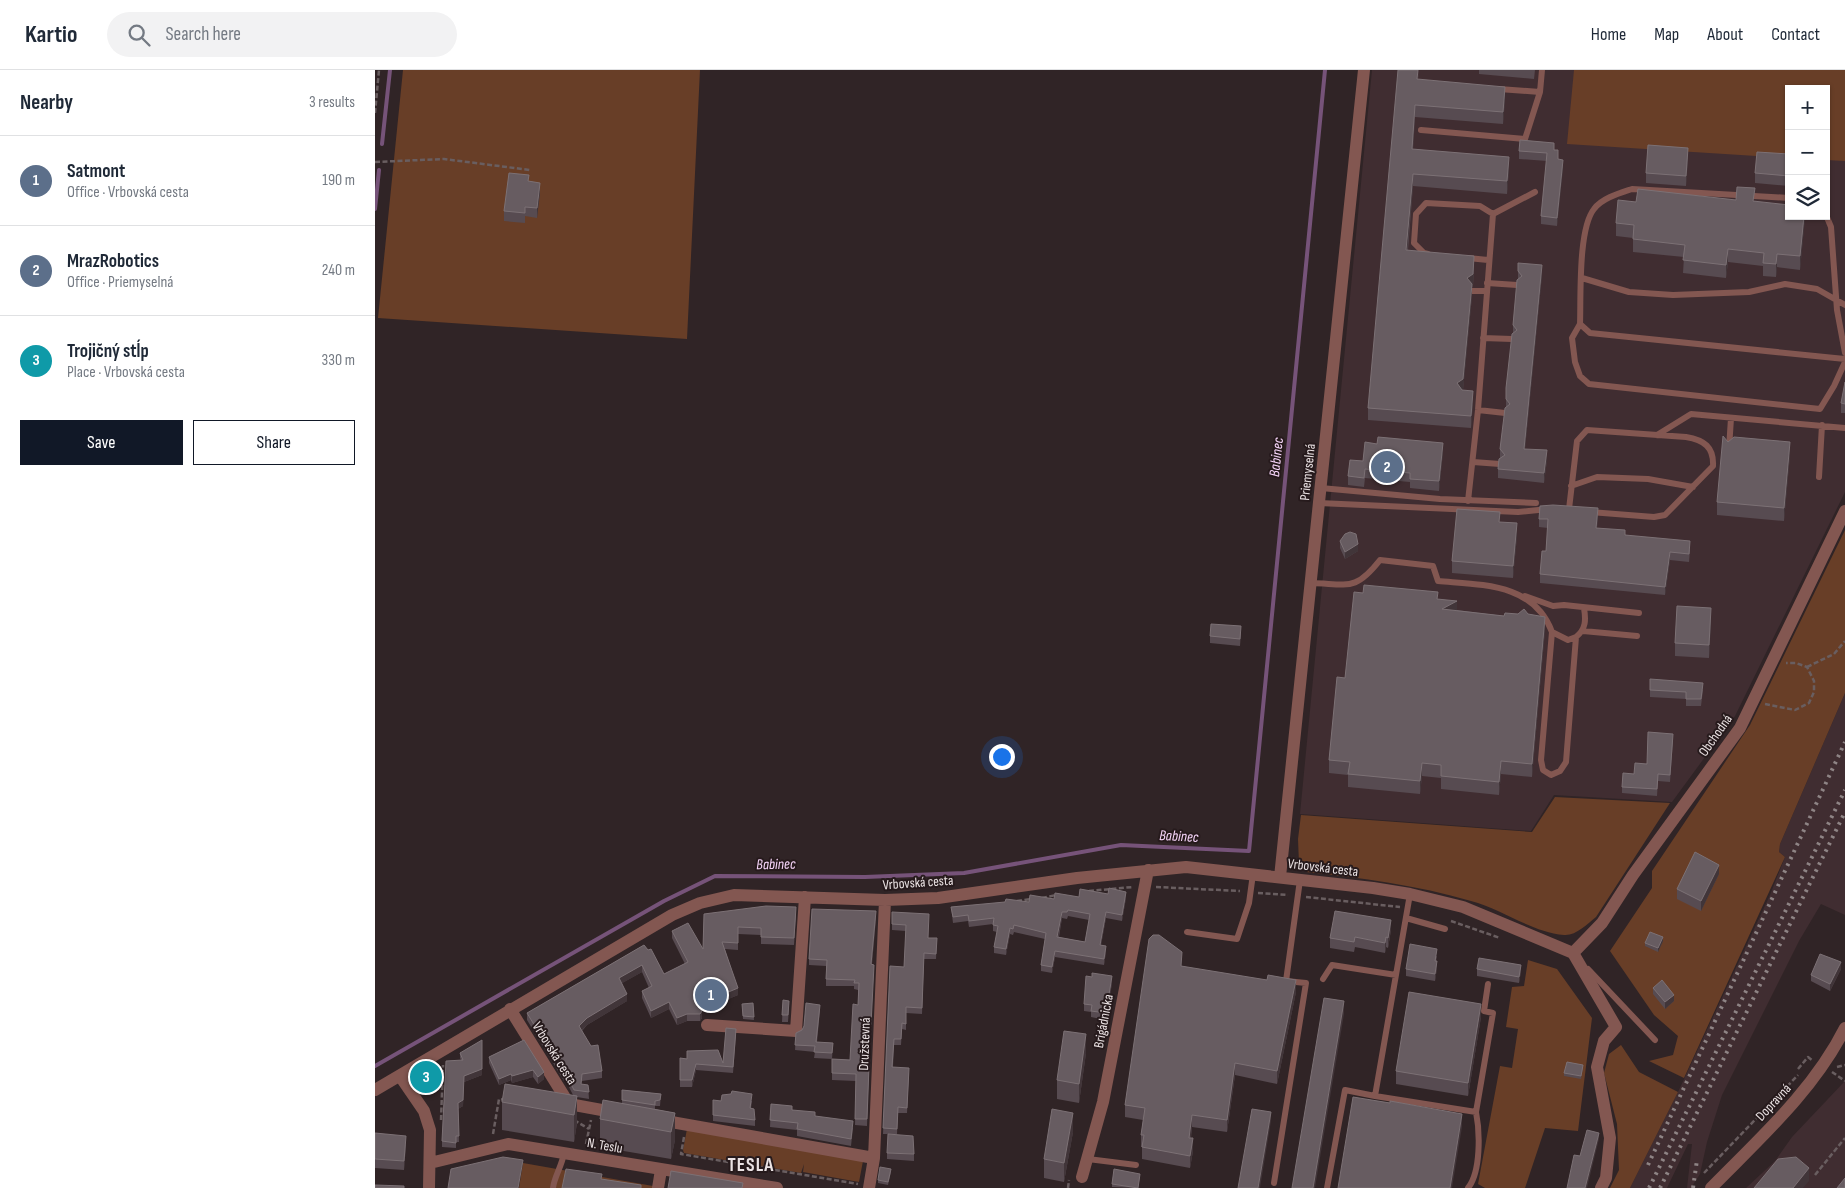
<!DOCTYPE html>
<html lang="en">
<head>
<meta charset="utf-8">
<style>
  :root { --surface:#fff; --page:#f2f2f3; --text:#1f2937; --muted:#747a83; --line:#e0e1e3; --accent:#111827 }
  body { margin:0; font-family:"Sofia Sans Condensed",sans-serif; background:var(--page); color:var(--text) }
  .controls { position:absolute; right:15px; top:15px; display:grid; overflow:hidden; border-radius:0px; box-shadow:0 1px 4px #0004 }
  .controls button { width:45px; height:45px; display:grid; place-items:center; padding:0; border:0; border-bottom:1px solid var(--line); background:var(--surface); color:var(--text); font:25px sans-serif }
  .you { position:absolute; left:626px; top:686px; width:18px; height:18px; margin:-12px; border:4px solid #fff; border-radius:50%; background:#1a73e8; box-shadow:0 0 0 8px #1a73e833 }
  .badge { display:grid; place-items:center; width:32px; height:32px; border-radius:50%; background:var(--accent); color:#fff; font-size:16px; font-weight:700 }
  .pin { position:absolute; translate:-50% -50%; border:2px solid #fff; box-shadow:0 1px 5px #0006 }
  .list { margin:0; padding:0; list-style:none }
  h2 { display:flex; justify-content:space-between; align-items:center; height:65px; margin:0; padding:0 20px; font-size:21px }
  h2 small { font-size:16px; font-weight:400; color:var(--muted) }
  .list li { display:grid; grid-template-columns:32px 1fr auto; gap:15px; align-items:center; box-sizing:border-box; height:90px; padding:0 20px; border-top:1px solid var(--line) }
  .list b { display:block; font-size:19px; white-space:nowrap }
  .list p { margin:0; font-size:16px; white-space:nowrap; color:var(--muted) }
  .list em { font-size:16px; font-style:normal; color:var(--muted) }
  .actions { display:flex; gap:10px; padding:15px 20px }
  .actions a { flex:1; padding:11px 0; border:1px solid var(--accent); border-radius:0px; text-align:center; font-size:18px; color:var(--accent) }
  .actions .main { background:var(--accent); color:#fff }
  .icon { flex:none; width:28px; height:28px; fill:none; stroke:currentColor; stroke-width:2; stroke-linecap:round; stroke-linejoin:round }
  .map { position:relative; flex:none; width:1470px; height:1118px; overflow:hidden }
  header { display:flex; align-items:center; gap:30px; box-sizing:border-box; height:70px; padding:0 25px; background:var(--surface); border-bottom:1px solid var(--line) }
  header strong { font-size:24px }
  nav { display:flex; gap:28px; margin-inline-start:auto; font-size:18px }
  .search { width:350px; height:45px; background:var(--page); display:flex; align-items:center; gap:12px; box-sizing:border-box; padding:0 18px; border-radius:28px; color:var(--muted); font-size:19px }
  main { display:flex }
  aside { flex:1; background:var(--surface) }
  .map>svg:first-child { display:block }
  .built { fill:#402d31; fill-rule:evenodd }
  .green { fill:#683e27 }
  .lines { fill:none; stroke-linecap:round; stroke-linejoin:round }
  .stream { stroke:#765379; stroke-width:4 }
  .path { stroke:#695e60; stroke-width:2.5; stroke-dasharray:5 2.5; stroke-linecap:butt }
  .service { stroke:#835751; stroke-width:6 }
  .minor { stroke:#835751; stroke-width:12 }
  .rail { stroke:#8e8485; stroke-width:4; stroke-dasharray:2.5 5; stroke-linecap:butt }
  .wall { fill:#574b51; fill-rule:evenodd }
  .shaded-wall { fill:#413539 }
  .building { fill:#675c61; stroke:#7c7175; fill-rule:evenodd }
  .labels { text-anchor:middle; stroke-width:4; stroke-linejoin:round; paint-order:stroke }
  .street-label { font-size:14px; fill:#ebe3e4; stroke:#261a1c }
  .water-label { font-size:15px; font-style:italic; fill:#f9d7fc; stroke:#261a1c }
  .district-label { font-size:19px; font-weight:bold; letter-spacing:1px; fill:#ebe3e4; stroke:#261a1c }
</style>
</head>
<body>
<header>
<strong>Kartio</strong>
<div class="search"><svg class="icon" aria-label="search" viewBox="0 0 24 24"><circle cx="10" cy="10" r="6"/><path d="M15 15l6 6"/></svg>Search here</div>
<nav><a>Home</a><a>Map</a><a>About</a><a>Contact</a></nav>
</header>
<main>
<aside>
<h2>Nearby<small>3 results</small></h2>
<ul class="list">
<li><span class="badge" style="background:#5c6f8a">1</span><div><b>Satmont</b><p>Office · Vrbovská cesta</p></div><em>190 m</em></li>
<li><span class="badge" style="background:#5c6f8a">2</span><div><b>MrazRobotics</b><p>Office · Priemyselná</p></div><em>240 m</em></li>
<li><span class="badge" style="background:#0f9aa8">3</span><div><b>Trojičný stĺp</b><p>Place · Vrbovská cesta</p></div><em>330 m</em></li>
</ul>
<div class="actions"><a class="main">Save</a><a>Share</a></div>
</aside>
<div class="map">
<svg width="1470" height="1118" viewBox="0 0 1470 1118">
  <rect width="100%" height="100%" fill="#302426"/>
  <path class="built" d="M997 0H1470V422L1360 646 1297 732 1179 725 1156 761 925 744ZM1414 19H1451V146H1414Z
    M1470 623V845L1446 834 1424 871 1347 1025 1332 1072 1325 1104 1316 1118H1312L1317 1074H1313L1292 1118H1255L1303 1022 1395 825 1410 787 1404 782 1405 774Z
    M1470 1011V1118H1371L1400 1091 1417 1067Z"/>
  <path class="green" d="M28 0H325L312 269 3 248Z
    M1199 0H1470V91L1451 90V19H1414V88L1192 74Z
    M1470 460V623L1405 774 1404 782 1410 787 1309 1008 1274 991 1298 985 1303 966 1279 945 1235 881 1277 818V801L1375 655Z
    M1180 727 1295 733 1221 847C1212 854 1201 866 1189 865 1156 862 1127 839 1096 831 1042 815 986 808 931 802L924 794 923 769 926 745 1157 762Z
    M1153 890 1182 899 1217 948 1203 1061 1170 1058 1150 1118H1110L1103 1114 1125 996 1137 998 1143 959 1131 957 1137 917 1149 916Z
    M1246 975 1264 1002 1303 1022 1255 1118H1235L1244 1100 1242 1054 1229 1003 1234 984Z
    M312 1059 488 1091 484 1112 428 1102 429 1094 426 1103 309 1083 308 1080Z
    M148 1093 278 1116V1118H144Z"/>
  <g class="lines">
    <path class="stream" d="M7 74 15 0
      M0 139 4 100
      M0 996 289 831 340 806 490 807 589 803 746 775 874 781 950 0"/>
    <path class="path" d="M0 43 4 0
      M0 92 69 89 155 100
      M1432 597 1459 584 1470 571
      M1390 634 1420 640 1434 633 1439 622V611L1432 597 1421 593H1411
      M781 817 865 821
      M714 821 758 817
      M883 823 913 825
      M931 827 1025 837
      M667 828 681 825
      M642 831 656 829
      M1076 851 1125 868
      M1462 997 1470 995
      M1423 999 1433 987 1437 990
      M1457 1002 1470 1011
      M66 1050 68 995
      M199 1050 214 1059
      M118 1064 124 1029 131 1030
      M309 1067 306 1084 483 1114
      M211 1074 216 1050
      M361 1087 366 1090 367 1095
      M1329 1103 1423 1005
      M1440 1105 1470 1068
      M693 1118 694 1110"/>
    <path class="service" d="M1124 19 1165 22
      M1046 60 1150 69 1165 22 1167 0
      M1414 128 1257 119C1245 123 1227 128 1219 139 1203 159 1206 227 1205 254L1215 263 1470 289
      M1118 144 1160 122
      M1451 145 1456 157 1462 240 1470 283
      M1053 184 1049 183 1039 173 1041 144 1051 133 1105 136 1118 144 1103 340 1093 431
      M1093 188 1113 190
      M1207 208 1254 222 1298 225 1374 222 1410 214 1442 219 1470 235
      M1112 213 1142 215
      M1097 221H1111
      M1205 254 1197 268 1200 292 1205 306 1214 314 1445 339 1459 316 1470 292
      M1108 268 1137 269
      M1103 340 1130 343
      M1282 365 1316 344 1470 358
      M1354 379 1356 348
      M1098 392 1125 394
      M1444 407 1447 355
      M1196 416 1222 407 1273 409 1318 417
      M946 418 1065 429 1161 433
      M944 433 1143 442 1173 439
      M1194 439 1202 371 1212 360 1311 367C1329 370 1339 377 1338 396L1290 445 1279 447 1215 442
      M936 513C973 514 980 522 1005 490L1058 496 1063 511C1107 515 1159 513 1177 562L1166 690 1168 700 1176 705 1185 701 1191 692 1201 567C1211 559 1211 550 1209 538
      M1150 526 1178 536 1189 535 1264 543
      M1208 561 1262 566
      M1177 562 1193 570 1201 567
      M1031 848 1070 859
      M812 862 862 869 874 833 878 804
      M1213 899 1280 970
      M948 909 957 895 1021 905
      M1000 1026 1101 1042 1118 943 1109 941 1113 914
      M713 1089 761 1095
      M899 1113 931 913 911 911 925 810
      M178 1118C179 1107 187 1096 189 1083
      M952 1118 970 1020 1000 1026 1035 824
      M1093 1118C1106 1102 1105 1062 1101 1042"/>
    <path class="minor" d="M905 807 989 0
      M1198 883 1227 853 1258 805 1365 658 1470 441
      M135 939 194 1034 243 1043
      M332 955 421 961 430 827
      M25 1006 49 1041 55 1060 54 1118
      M0 1020 297 845 325 833 359 825 510 830 563 828 702 808 811 797 998 818 1035 824 1088 837 1198 883 1241 957 1229 971 1222 997 1235 1068 1231 1108 1226 1118
      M285 1050 499 1088
      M55 1093 133 1074 402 1118
      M707 1107 728 1032 773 800
      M283 1118 286 1100
      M494 1118 499 1088 510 830
      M1336 1118C1385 1068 1439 1020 1470 958"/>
    <path class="rail" d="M1273 1095 1470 672
      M1274 1118 1470 720
      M1285 1118 1470 742
      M1318 1118 1322 1090"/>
  </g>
  <path class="wall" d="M1044 0 1043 9 1130 30 1128 54 1040 47 1038 80 1134 100 1132 124 1038 116 1033 180 1099 198 1098 216 1097 217V226L1088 320 1098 333 1096 358 993 350V338Z
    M1104 0H1160L1159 9 1104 4Z
    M1179 80 1183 89 1188 98 1182 156 1166 154V146L1172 91 1144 89V81Z
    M1414 84V116L1380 113V103Z
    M1313 88 1311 116 1271 113V103Z
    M154 112 165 123 162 148 150 146V153L129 151V141Z
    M1380 131 1430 146 1425 200 1402 197 1401 207 1388 206V196L1353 192 1351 208 1308 203 1309 187 1258 182V168L1241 166V153L1261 132Z
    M1143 201 1167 205 1150 379 1172 390 1169 413 1123 408V399L1125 389V379L1131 338V318L1138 264V255L1143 210Z
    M1470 312V343H1466V333Z
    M1068 382 1064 421 1035 418V412L990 408 989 417 973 415V406L988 391Z
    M1415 385 1409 451 1342 445V432Z
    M1223 447 1222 458 1315 480 1314 492 1295 490 1290 525 1165 513V504L1171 481 1173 458 1164 457V449Z
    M1125 452 1142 466 1138 508 1077 503V491Z
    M965 471 983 481 970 489 965 478Z
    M1063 529 1082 540 1129 546 1153 544 1170 560 1157 707 1126 704 1124 725 1066 719V708L1047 706 1045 724 973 717V705L954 703V690L970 608Z
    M1336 551 1334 588 1300 586V573Z
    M866 562 865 576 835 573V566Z
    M1275 620H1328L1326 636H1311V629L1275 627Z
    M1298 671 1295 712 1283 711 1282 726 1247 723V717L1259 704Z
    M1344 804 1326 841 1302 829V819Z
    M704 827 751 828 747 851 731 848 726 875 731 882 729 895 680 887 677 903 666 901V895L670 869 639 862 638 865 635 864 631 885 619 883V877L622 862 618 861V854L594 857 593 851 578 853 576 837 654 832ZM693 846 714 850 710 872 684 867 687 848 692 849Z
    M517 842 553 868H562L561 889H549L547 944 531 943V960L527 959 526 975H519L518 997 534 1003 532 1043H523L522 1064H508L515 896 529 897 531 861 517 860Z
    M329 844H421L419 875 386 874V865L363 864V880L350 879 363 925 327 940V948L325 951H312L302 955 294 939 276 948 267 928V921L274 918 267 902 247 913 252 931 212 955 207 961 227 1001V1008L207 1011 206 1014 213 1015 214 1029 202 1027V1053L199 1072 127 1060V1032L198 1025 191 1011H189L152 950V943L269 875 289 904 310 894 297 868V861L328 879Z
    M501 848 497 894 496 962 489 961 487 996H494L492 1056 480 1055 481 1011 457 1010V989L439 988 440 982 420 980 421 963 427 960 445 940 442 972 458 973 457 989 475 990 483 935V920L479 919V916H451V896L434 895V889Z
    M1016 860 1013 878 1011 877 1010 883 980 877 979 882 955 878V868Z
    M1288 871 1283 882 1270 876V873Z
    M1062 886 1061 891 1062 898 1060 911 1031 906V899Z
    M807 896 921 922 902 1014 860 1005 852 1062 817 1057 816 1068 818 1081 815 1098 767 1089V1077H766V1065L768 1050 750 1047V1035Z
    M1102 899 1146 901 1144 913 1102 906Z
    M1466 899 1455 921 1436 911V905Z
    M737 913 731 950 716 947V942L709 941V934Z
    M1278 918 1299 931 1290 939 1278 924Z
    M408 930 414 938 413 952H407Z
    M378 933 379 950 368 949 367 934Z
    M1106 947 1093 1026 1021 1014V1001Z
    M361 965 358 1003 321 1000 317 1017H305V988L348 993Z
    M149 970 169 1009 163 1014 158 1007 137 1013 136 1010 124 1015 114 993V987Z
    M85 983 107 1005 89 1012 88 1036 83 1039 84 1072H81V1078L67 1077V1071L86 990 85 988Z
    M711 983 704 1033 682 1029V1010Z
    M1208 998 1206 1009 1189 1006V1003Z
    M247 1020 286 1024 285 1036H280V1039L300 1043V1070L296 1089 225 1077V1049L247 1034Z
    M346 1031H377L376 1038 380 1050V1056L338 1051V1045Z
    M396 1034 478 1058 476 1076 422 1066V1060L395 1057Z
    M698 1062 689 1112 669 1108V1089Z
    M0 1063 31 1075 29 1100 0 1098Z
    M512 1083 539 1084V1091L512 1089Z
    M516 1102 513 1115 503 1113V1110Z
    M765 1107 763 1118 737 1117V1114Z"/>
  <path class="shaded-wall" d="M1130 17V30L1128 54V42Z
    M1040 35V47L1037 92V79Z
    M1313 78V88L1311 116V106Z
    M1134 87V100L1132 124V111Z
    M1188 90V98L1182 156V148Z
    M1038 104V116L1031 192V180Z
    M165 113V123L162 148V138Z
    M1429 146H1430V149L1425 200V186Z
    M1353 179V192L1351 208V195Z
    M1402 184V197L1401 207V194Z
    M1099 186V198L1098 216 1097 217V226L1088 321 1082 313 1092 208Z
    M1167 195V205L1149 388V379Z
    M1098 321V333L1096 358V346Z
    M1415 372V385L1409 451V438Z
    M1068 373V382L1064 421V411Z
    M1172 380V390L1169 413V403Z
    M1223 438V447L1221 466V458Z
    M1142 453V466L1138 508V496Z
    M983 474V481L970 489V482Z
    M1295 482V490L1290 525V517Z
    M1082 531V544L1067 539Z
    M1336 538V551L1334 588V575Z
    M1170 547V560L1157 707V694Z
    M1126 691V704L1124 725V712Z
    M1047 693V706L1045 724V711Z
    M1344 795V804L1326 841V831Z
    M751 822V828L747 851V845Z
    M501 841V848L496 901V894Z
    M687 842V848L682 873V867Z
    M731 842V848L725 881V875Z
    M1016 850V860L1013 878V868Z
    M635 858V864L631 885V879Z
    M1011 867V877L1010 883V873Z
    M1288 867V871L1283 882V878Z
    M731 876V882L729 895V889Z
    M680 881V887L677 903V897Z
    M1062 891V898L1060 911V904Z
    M1466 892V899L1455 921V914Z
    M267 895V902L244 915V908Z
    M1146 895V901L1144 913V907Z
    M737 906V913L731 950V943Z
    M921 910V922L902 1014V1001Z
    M363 918V925L325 941V934Z
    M252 924V931L212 955 204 963V956L212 948Z
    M1299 925V931L1290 939V932Z
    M969 931V944L940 1118H938Z
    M294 932V939L276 948V941Z
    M1106 934V947L1093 1026V1013Z
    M327 941V948L325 951V944Z
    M312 944V951L302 955V948Z
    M711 964V983L704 1033V1014Z
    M860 993V1005L852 1062V1050Z
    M321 994V1000L317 1017V1010Z
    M107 999V1005L89 1012 88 1036 83 1039V1033L89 1006Z
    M158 1000V1007L137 1013V1006Z
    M169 1002V1009L163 1014V1007Z
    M136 1004V1010L124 1015V1009Z
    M202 1026V1053L199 1072V1045Z
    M896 1042V1051L885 1118H883Z
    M300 1043V1070L296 1089V1062Z
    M698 1043V1062L689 1112V1093Z
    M1087 1044V1057L1077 1118H1075Z
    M817 1045V1057L814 1080V1068Z
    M1224 1063V1069L1212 1118H1210Z
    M31 1066V1075L29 1100V1091Z
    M818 1068V1081L815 1098V1086Z
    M1434 1098V1111L1428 1118H1418Z"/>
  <path class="building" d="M1023 0H1043L1042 9 1130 17 1128 42 1040 35 1037 79 1134 87 1132 111 1038 104 1031 180 1099 186 1098 204 1092 208 1097 214 1088 309 1082 313 1087 320 1098 321 1096 346 993 338Z
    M1145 70 1179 73V80H1183V89L1188 90 1182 148 1166 146 1172 83 1144 81Z
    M1273 75 1313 78 1311 106 1271 103Z
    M1382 82 1414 84V106L1380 103Z
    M134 103 154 105 153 111 165 113 162 138 150 137V143L129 141Z
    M1362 117 1380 118 1378 131 1414 135V146H1429L1425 186 1402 184 1401 194 1388 193 1389 183 1353 179 1351 195 1308 190 1310 175 1258 169 1259 155 1241 153 1243 130 1261 132 1263 119 1361 130Z
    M1143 193 1167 195 1149 379 1172 380 1169 403 1123 399 1124 389 1130 385 1125 379 1130 338 1135 334 1131 329V318L1137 264 1142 260 1138 255 1142 210 1147 206 1143 201Z
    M1470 312V334L1466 333Z
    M1348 366 1353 372 1359 367 1415 372 1409 438 1342 432Z
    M1003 367 1068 373 1064 411 1035 409V403L990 399 989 408 973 406 975 390 988 391 990 372 1002 374Z
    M1178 435 1223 438 1221 458 1250 460V465L1315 471 1314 484 1295 482 1290 517 1165 504 1167 481H1171L1173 449H1164L1165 436Z
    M1082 439 1125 442 1124 452 1142 453 1138 496 1077 491Z
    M975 462 981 464 983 474 970 482 965 471 970 464Z
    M989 515 1063 522 1062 529 1082 531 1067 539 1129 546 1130 543 1143 544 1149 539 1153 544 1170 547 1157 694 1126 691 1124 712 1066 706V695L1047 693 1045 711 973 704 975 692 954 690 962 607 970 608 979 522 988 523Z
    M1302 536 1336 538 1334 575 1300 573Z
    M836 554 866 556 865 569 835 566Z
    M1275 609 1328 613 1326 629H1311V622L1275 620Z
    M1273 662 1298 664 1295 705 1283 704 1282 719 1247 717 1248 703 1259 704 1260 693 1272 694Z
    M1320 782 1344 795 1326 831 1302 819Z
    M734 818 751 822 747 845 731 842 725 875 731 876 729 889 680 881 677 897 666 895 671 863 639 855 638 859 635 858 631 879 619 877 623 856 618 855 619 848 594 851 593 845 578 847 576 837 630 832 631 829 654 832 655 825 679 829 680 823 704 827 705 819 733 824ZM693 840 715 844 710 872 682 867 687 842H692Z
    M391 836 421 837 419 868 386 867V858L363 857V873L347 872 363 918 325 934 327 941 325 944H312L302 948 294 932 276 941 267 921 277 916 267 895 244 908 252 924 212 948 204 956 216 976 223 975 227 1001 207 1004 206 1014 213 1015 214 1022 199 1020 191 1004H189L152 943 269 875 273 880 276 879 289 904 313 892 297 861 313 853 328 879 329 844Z
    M437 839 501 841 496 894 499 895 496 955H489L486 996H494L492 1049H480L481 1004 457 1003V989L475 990 478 934 483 935 484 913H479L480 910 451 909 452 890 434 889Z
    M960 841 1016 850 1013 868 1011 867 1010 873 980 867 979 872 955 868Z
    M517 842 554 844 553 868H562L561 884 549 883 547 938 531 937V954L527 953 526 969H519L517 997 534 998 532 1038 523 1037 522 1059 508 1058 515 896 529 897 531 855 517 854Z
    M1275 862 1288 867 1283 878 1270 873Z
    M778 865H784L807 882 806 896 892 910 893 905 921 910 902 1001 860 993 852 1050 817 1045 814 1068H818L815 1086 767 1077 769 1065H766L770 1038 750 1035 774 869Z
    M1035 874 1062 879 1060 891H1062L1060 904 1031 899Z
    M1445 884 1466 892 1455 914 1436 905Z
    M1104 888 1146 895 1144 907 1102 899Z
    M717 903 737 906 731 943 716 941 717 935 709 934 711 906 717 907Z
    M1287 910 1299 925 1290 932 1278 918Z
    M1034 922 1106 934 1093 1013 1021 1001Z
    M949 928 969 931 938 1118H917Z
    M408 930 414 931 413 945H407Z
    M378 933 379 947 368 946 367 934Z
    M431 933 445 935 441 972 458 973 457 983 439 982 440 976 420 975 421 963 427 960 429 956Z
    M351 958 361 959 358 997 321 994 317 1010H305V988L312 989V981L343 980 348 993Z
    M689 961 711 964 704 1014 682 1010Z
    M107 970V999L89 1006 88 1030 83 1033 84 1066H81V1073L67 1071 71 991 88 990 85 983Z
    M149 970 169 1002 163 1007 158 1000 137 1006 136 1004 124 1009 114 987Z
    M1192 992 1208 995 1206 1006 1189 1003Z
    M130 1014 202 1026 199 1045 127 1032Z
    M247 1020 286 1024 285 1030 280 1031V1035L247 1030Z
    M357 1021 377 1024 375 1038 379 1039 380 1050 338 1045V1030L346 1031 347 1025 356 1024Z
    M978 1027 1015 1033V1031L1087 1044 1075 1118H963Z
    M228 1030 300 1043 296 1062 225 1049Z
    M396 1034 417 1036V1040L440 1042V1046L478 1051 476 1069 422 1059 423 1053 395 1050Z
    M677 1039 698 1043 689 1093 669 1089Z
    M877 1039 896 1042 883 1118H863Z
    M1212 1060 1224 1063 1210 1118H1192L1199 1085 1205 1086Z
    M0 1063 31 1066 29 1091 0 1089Z
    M513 1064 538 1066 539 1084 512 1083Z
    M128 1087 148 1090 143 1118H73L76 1099Z
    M1421 1087 1434 1098 1418 1118H1379L1403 1089Z
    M505 1097 516 1099 513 1112 503 1110Z
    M191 1099 227 1104 226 1109 266 1115V1118H187Z
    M739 1099 765 1104 763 1118 737 1114Z
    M296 1101 368 1113 367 1118H293Z
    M1470 1108V1118H1462Z
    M0 1115 29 1116V1118H0Z"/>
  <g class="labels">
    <g class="street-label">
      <text transform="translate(932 402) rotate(-84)" y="5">Priemyselná</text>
      <text transform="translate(1340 665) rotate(-55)" y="5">Obchodná</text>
      <text transform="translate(948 797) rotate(7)" y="5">Vrbovská cesta</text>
      <text transform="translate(543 812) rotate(-4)" y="5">Vrbovská cesta</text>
      <text transform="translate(728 951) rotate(-79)" y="5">Brigádnicka</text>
      <text transform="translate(489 974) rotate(-88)" y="5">Družstevná</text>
      <text transform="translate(180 983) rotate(58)" y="5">Vrbovská cesta</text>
      <text transform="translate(1398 1032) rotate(-47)" y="5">Dopravná</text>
      <text transform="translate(230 1075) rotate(10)" y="5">N. Teslu</text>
    </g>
    <g class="water-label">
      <text transform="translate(901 387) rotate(-84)" y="5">Babinec</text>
      <text transform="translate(804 766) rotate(3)" y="5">Babinec</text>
      <text transform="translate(401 794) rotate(-1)" y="5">Babinec</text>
    </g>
    <g class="district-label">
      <text x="376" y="1101">TESLA</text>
    </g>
  </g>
</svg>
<div class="controls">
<button>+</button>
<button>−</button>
<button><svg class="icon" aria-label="layers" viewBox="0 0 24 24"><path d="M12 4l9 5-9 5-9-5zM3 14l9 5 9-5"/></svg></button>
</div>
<div class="you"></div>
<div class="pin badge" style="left:336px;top:925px;background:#5c6f8a">1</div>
<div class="pin badge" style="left:1012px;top:397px;background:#5c6f8a">2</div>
<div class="pin badge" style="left:51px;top:1007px;background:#0f9aa8">3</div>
</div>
</main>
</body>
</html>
